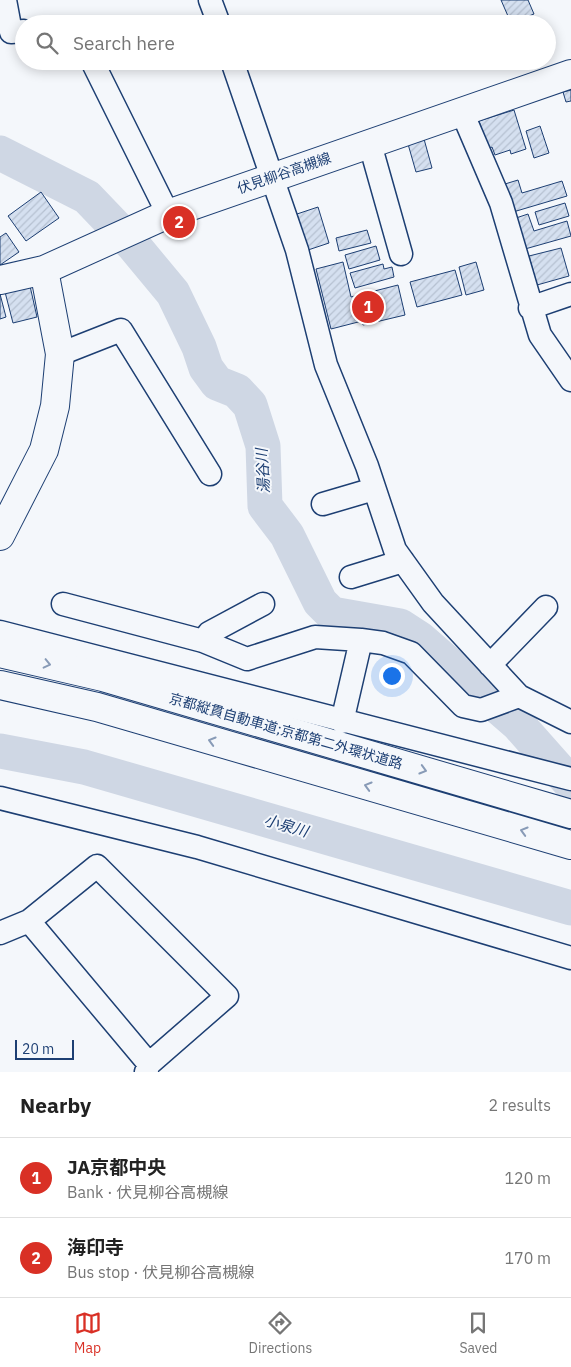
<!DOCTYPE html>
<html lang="en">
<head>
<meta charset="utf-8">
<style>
  :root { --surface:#fff; --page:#f6f6f6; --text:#222; --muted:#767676; --line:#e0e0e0; --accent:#d93025 }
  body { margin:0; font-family:"IBM Plex Sans","Noto Sans JP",sans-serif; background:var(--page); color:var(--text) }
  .scale { position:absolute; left:15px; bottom:12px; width:59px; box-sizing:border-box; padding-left:5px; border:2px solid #1d3f73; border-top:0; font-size:14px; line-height:18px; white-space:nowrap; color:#1d3f73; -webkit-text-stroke:4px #f4f7fb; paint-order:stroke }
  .you { position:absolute; left:391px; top:675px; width:18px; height:18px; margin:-12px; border:4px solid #fff; border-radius:50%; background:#1a73e8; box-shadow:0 0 0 8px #1a73e833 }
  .badge { display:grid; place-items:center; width:32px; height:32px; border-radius:50%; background:var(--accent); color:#fff; font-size:16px; font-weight:700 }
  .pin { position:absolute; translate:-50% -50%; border:2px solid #fff; box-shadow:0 1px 5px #0006 }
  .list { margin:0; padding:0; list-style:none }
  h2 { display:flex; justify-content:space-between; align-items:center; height:65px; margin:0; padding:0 20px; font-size:21px }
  h2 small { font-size:16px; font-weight:400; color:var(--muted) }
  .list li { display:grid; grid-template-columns:32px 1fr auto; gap:15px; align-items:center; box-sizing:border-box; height:80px; padding:0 20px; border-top:1px solid var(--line) }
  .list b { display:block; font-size:19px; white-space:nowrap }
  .list p { margin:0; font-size:16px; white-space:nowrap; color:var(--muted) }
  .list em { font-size:16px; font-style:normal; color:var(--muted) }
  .icon { flex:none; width:28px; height:28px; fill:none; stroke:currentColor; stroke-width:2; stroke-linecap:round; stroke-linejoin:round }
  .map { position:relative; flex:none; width:571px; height:1072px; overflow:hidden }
  .search { position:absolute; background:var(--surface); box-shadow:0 2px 12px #0003; left:15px; right:15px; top:15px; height:55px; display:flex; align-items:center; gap:12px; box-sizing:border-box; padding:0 18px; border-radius:28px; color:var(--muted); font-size:19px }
  .sheet { height:225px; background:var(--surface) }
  nav { display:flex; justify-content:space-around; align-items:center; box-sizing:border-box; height:70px; border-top:1px solid var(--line); background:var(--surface); font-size:14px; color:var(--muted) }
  nav a { display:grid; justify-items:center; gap:2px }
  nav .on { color:var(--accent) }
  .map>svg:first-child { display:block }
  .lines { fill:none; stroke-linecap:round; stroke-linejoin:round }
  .river { stroke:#cfd7e4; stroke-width:35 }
  .building { fill:url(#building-hatch); stroke:#1d3f73 }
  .minor-casing { stroke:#1d3f73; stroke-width:25 }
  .major-casing { stroke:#1d3f73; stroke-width:30 }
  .highway-casing { stroke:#1d3f73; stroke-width:30 }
  .minor { stroke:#f4f7fb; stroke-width:22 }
  .major { stroke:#f4f7fb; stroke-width:28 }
  .highway { stroke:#f4f7fb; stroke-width:28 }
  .oneway { stroke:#889bb7 }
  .labels { text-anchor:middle; stroke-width:4; stroke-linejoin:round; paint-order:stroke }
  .street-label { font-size:14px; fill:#1d3f73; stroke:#f4f7fb }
  .water-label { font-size:15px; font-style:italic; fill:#1d3f73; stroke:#f4f7fb }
</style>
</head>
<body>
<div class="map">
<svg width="571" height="1072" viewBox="0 0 571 1072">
  <defs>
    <pattern id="building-hatch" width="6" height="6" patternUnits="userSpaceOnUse" patternTransform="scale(1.25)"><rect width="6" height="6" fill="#d5e0f0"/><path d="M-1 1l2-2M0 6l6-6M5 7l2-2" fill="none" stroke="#b6c1d1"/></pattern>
  </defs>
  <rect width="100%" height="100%" fill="#f4f7fb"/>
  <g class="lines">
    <path class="river" d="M0 153 87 197 134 246 173 293 199 347 206 368 217 383 237 391 250 405 263 446 265 506 287 535 320 602 332 614 400 626 420 639 518 724 571 784
      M0 751 84 767 571 908"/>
  </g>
  <path class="building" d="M501 0H528L534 14 511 23Z
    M571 90V101L566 102 563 92Z
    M514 110 526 149 511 154 510 150 495 155 492 147 488 149 479 121Z
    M540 126 549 153 534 158 526 131Z
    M424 139 432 168 416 172 408 144Z
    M518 180 522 193 562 181 567 196 513 212 505 184Z
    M41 192 59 218 26 241 8 216Z
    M565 203 569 216 539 225 535 212Z
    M318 207 329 243 308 250 297 214Z
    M528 214 534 231 567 221 571 236 525 249 516 218Z
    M367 230 371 243 339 251 336 238Z
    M6 233 19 252 0 265V237Z
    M376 246 380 260 349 269 345 255Z
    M561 248 569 276 537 285 529 256Z
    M343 262 351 297 398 285 405 315 363 325 362 321 331 329 316 269Z
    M476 262 484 290 466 295 459 267Z
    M383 264 384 269 392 267 394 277 355 288 350 273Z
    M455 270 462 295 417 307 410 282Z
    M30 286 37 317 13 323 5 292Z
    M0 294 6 317 0 319Z"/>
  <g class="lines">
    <defs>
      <path id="minor" d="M5 0 11 32 24 31
        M210 0 219 24
        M92 61 168 214
        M232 61 297 250 326 365 367 466 395 550 433 603 519 696 571 722
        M462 112 501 203 540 335 571 380
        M370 144 401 254
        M530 308 571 294
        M60 354 121 330 210 474
        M323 504 374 489
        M351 577 403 561
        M63 604 203 641 247 659 315 637 361 640
        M0 632 571 779
        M203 641 209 633 263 604
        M490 665 546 607
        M342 722 361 640 383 643 411 653 463 706 481 710 519 696
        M0 798 197 847 571 958
        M29 921 149 1064 146 1072
        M0 933 29 921 97 866 227 996 149 1064"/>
      <path id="major" d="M0 280 44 270 168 214 571 74
        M0 536 44 450 55 406 60 354 44 270"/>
      <path id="highway" d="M0 653 103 677 571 814
        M0 685 97 707 571 845"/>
    </defs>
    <use href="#minor" class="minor-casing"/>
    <use href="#major" class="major-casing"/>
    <use href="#highway" class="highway-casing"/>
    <use href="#minor" class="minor"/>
    <use href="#major" class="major"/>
    <use href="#highway" class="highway"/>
  </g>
  <defs><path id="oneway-chevron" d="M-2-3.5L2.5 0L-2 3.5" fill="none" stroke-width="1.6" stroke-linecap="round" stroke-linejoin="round" transform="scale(1.25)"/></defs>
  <g class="oneway">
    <use href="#oneway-chevron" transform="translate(47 664) rotate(13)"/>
    <use href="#oneway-chevron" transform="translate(212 741) rotate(-164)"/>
    <use href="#oneway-chevron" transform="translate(423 770) rotate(16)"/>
    <use href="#oneway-chevron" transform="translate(368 786) rotate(-164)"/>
    <use href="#oneway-chevron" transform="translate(524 831) rotate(-164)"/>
  </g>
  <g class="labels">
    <g class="street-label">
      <text transform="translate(284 173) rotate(-19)" y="5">伏見柳谷高槻線</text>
      <text transform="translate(286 731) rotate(16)" y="5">京都縦貫自動車道;京都第二外環状道路</text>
    </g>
    <g class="water-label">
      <text transform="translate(263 471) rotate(-93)" y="5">湯谷川</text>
      <text transform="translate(286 826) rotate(16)" y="5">小泉川</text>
    </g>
  </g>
</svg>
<div class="scale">20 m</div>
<div class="you"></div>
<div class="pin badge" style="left:368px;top:307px">1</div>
<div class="pin badge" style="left:179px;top:222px">2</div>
<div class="search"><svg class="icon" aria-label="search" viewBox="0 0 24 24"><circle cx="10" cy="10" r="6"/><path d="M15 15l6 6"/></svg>Search here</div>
</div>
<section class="sheet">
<h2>Nearby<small>2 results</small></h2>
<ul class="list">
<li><span class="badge">1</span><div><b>JA京都中央</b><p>Bank · 伏見柳谷高槻線</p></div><em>120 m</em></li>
<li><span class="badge">2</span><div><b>海印寺</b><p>Bus stop · 伏見柳谷高槻線</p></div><em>170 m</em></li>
</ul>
</section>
<nav>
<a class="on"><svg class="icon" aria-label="map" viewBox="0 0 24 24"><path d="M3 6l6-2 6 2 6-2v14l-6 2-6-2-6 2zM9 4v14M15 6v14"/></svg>Map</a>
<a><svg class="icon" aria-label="directions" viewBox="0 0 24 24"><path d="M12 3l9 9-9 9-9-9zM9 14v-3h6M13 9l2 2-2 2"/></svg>Directions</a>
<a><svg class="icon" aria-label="saved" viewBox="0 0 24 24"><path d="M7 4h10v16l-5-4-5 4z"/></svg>Saved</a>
</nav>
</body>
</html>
